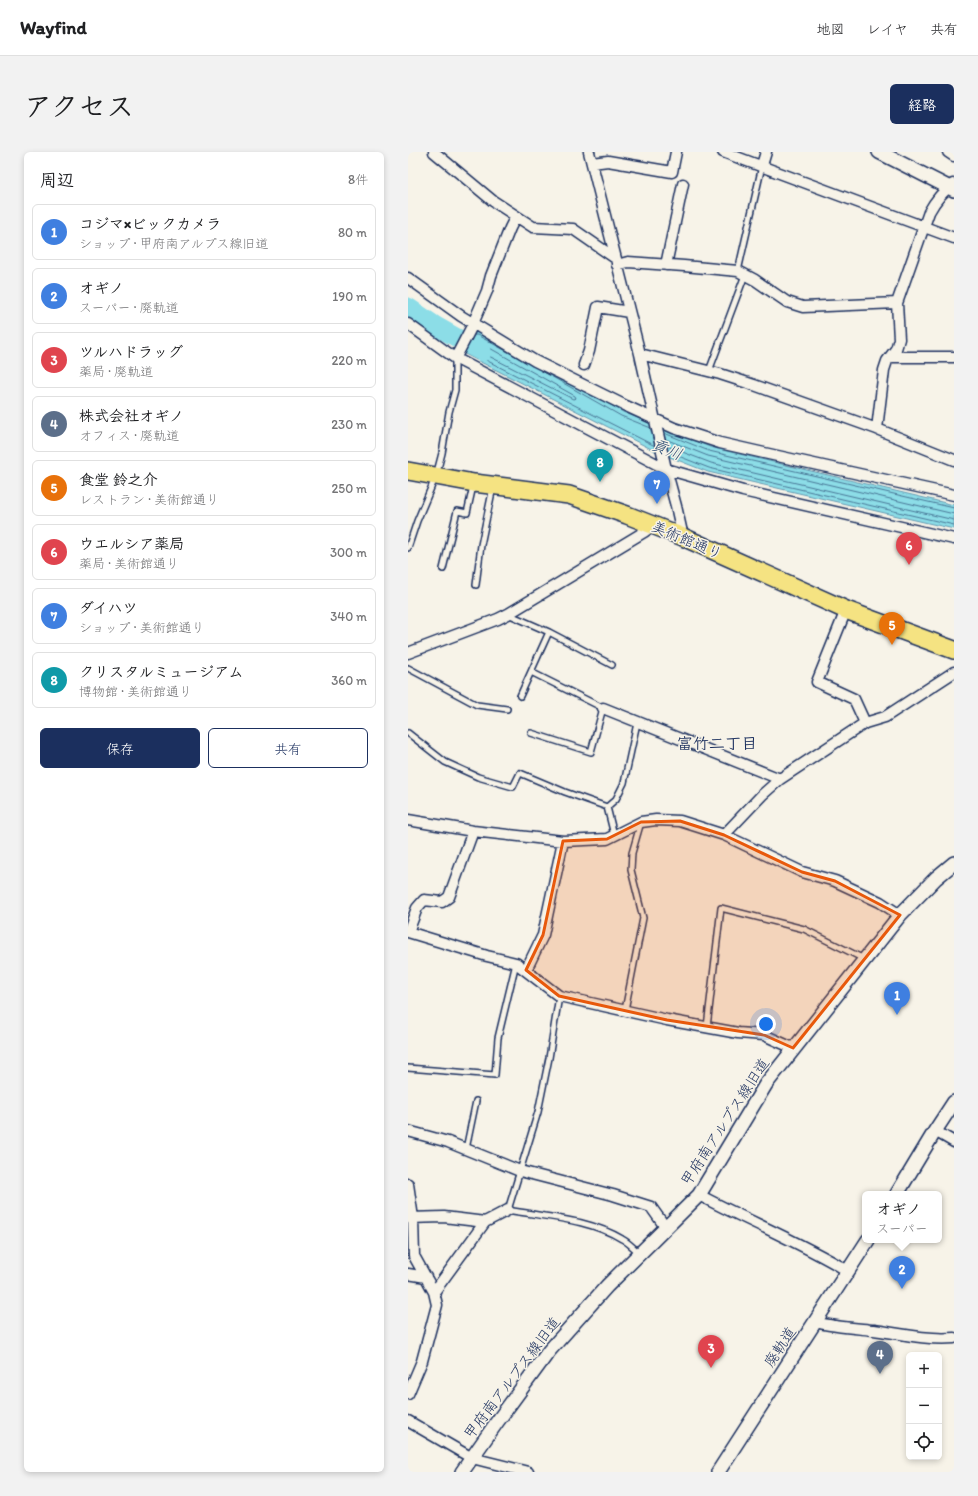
<!DOCTYPE html>
<html lang="ja">
<head>
<meta charset="utf-8">
<style>
  :root { --surface:#fff; --page:#f2f2f2; --text:#202124; --muted:#757577; --line:#e0e0e0; --accent:#1b2f5e }
  body { margin:0; font-family:Itim,"Klee One",sans-serif; background:var(--page); color:var(--text) }
  .controls { position:absolute; right:12px; bottom:12px; display:grid; overflow:hidden; border-radius:6px; box-shadow:0 2px 6px #0003 }
  .controls button { width:36px; height:36px; display:grid; place-items:center; padding:0; border:0; border-bottom:1px solid var(--line); background:var(--surface); color:var(--text); font:20px sans-serif }
  .you { position:absolute; left:358px; top:872px; width:14px; height:14px; margin:-10px; border:3px solid #fff; border-radius:50%; background:#1a73e8; box-shadow:0 0 0 6px #1a73e833 }
  .badge { display:grid; place-items:center; width:26px; height:26px; border-radius:50%; background:var(--accent); color:#fff; font-size:13px; font-weight:700 }
  .pin { position:absolute; translate:-50% -33px; filter:drop-shadow(0 1px 2px #0008) }
  .pin::after { content:''; position:absolute; top:21px; width:14px; height:12px; background:inherit; clip-path:polygon(0 0,100% 0,50% 100%) }
  .popup { position:absolute; left:454px; top:1039px; width:80px; height:52px; box-sizing:border-box; display:grid; place-content:center; border-radius:6px; background:var(--surface); filter:drop-shadow(0 1px 3px #0005); font-size:13px; white-space:nowrap; color:var(--muted) }
  .popup b { font-size:15px; color:var(--text) }
  .popup::after { content:''; position:absolute; left:50%; top:100%; margin-left:-8px; border:8px solid transparent; border-top-color:var(--surface) }
  .list { margin:0; padding:0; list-style:none }
  h2 { display:flex; justify-content:space-between; align-items:center; height:52px; margin:0; padding:0 16px; font-size:17px }
  h2 small { font-size:13px; font-weight:400; color:var(--muted) }
  .list li { display:grid; grid-template-columns:26px 1fr auto; gap:12px; align-items:center; box-sizing:border-box; height:56px; margin:0 8px 8px; padding:0 8px; border:1px solid var(--line); border-radius:6px }
  .list b { display:block; font-size:15px; white-space:nowrap }
  .list p { margin:0; font-size:13px; white-space:nowrap; color:var(--muted) }
  .list em { font-size:13px; font-style:normal; color:var(--muted) }
  .actions { display:flex; gap:8px; padding:12px 16px }
  .actions a { flex:1; padding:9px 0; border:1px solid var(--accent); border-radius:6px; text-align:center; font-size:14px; color:var(--accent) }
  .actions .main { background:var(--accent); color:#fff }
  .icon { flex:none; width:22px; height:22px; fill:none; stroke:currentColor; stroke-width:2; stroke-linecap:round; stroke-linejoin:round }
  .map { position:relative; flex:none; width:546px; height:1320px; overflow:hidden; border-radius:6px }
  header { display:flex; align-items:center; gap:24px; box-sizing:border-box; height:56px; padding:0 20px; background:var(--surface); border-bottom:1px solid var(--line) }
  header strong { font-size:19px }
  nav { display:flex; gap:22px; margin-inline-start:auto; font-size:14px }
  .intro { display:flex; align-items:center; justify-content:space-between; box-sizing:border-box; height:96px; padding:0 24px }
  h1 { margin:0; font-size:28px }
  .button { padding:10px 18px; border-radius:6px; background:var(--accent); color:#fff; font-size:14px; font-weight:700 }
  main { display:flex; gap:24px; padding:0 24px }
  aside { flex:1; background:var(--surface); border-radius:6px; box-shadow:0 2px 6px #0003 }
  .map>svg:first-child { display:block }
  .water { fill:#8cdde7; stroke:#5f97b0 }
  .lines { fill:none; stroke-linecap:round; stroke-linejoin:round }
  .shore { stroke:#487595; stroke-width:1 }
  .river { stroke:#8cdde7; stroke-width:19 }
  .service-casing { stroke:#1b2f5e; stroke-width:8 }
  .minor-casing { stroke:#1b2f5e; stroke-width:13 }
  .tertiary-casing { stroke:#1b2f5e; stroke-width:16 }
  .trunk-casing { stroke:#1b2f5e; stroke-width:20 }
  .service { stroke:#f7f3e8; stroke-width:5 }
  .minor { stroke:#f7f3e8; stroke-width:10 }
  .tertiary { stroke:#f7f3e8; stroke-width:13 }
  .trunk { stroke:#f5e382; stroke-width:17 }
  .marked { fill:#e8590c; fill-opacity:0.2; stroke:#e8590c; stroke-width:3; stroke-linejoin:round }
  .labels { text-anchor:middle; stroke-width:3; stroke-linejoin:round; paint-order:stroke }
  .street-label { font-size:15px; fill:#1b2f5e; stroke:#f7f3e8 }
  .water-label { font-size:16px; font-style:italic; fill:#325279; stroke:#f7f3e8 }
  .neighbourhood-label { font-size:16px; font-weight:bold; fill:#1b2f5e; stroke:#f7f3e8 }
</style>
</head>
<body>
<header>
<strong>Wayfind</strong>
<nav><a>地図</a><a>レイヤ</a><a>共有</a></nav>
</header>
<div class="intro"><h1>アクセス</h1><a class="button">経路</a></div>
<main>
<aside>
<h2>周辺<small>8件</small></h2>
<ul class="list">
<li><span class="badge" style="background:#3f7fe0">1</span><div><b>コジマ×ビックカメラ</b><p>ショップ · 甲府南アルプス線旧道</p></div><em>80 m</em></li>
<li><span class="badge" style="background:#3f7fe0">2</span><div><b>オギノ</b><p>スーパー · 廃軌道</p></div><em>190 m</em></li>
<li><span class="badge" style="background:#e0444e">3</span><div><b>ツルハドラッグ</b><p>薬局 · 廃軌道</p></div><em>220 m</em></li>
<li><span class="badge" style="background:#5c6f8a">4</span><div><b>株式会社オギノ</b><p>オフィス · 廃軌道</p></div><em>230 m</em></li>
<li><span class="badge" style="background:#e8710a">5</span><div><b>食堂 鈴之介</b><p>レストラン · 美術館通り</p></div><em>250 m</em></li>
<li><span class="badge" style="background:#e0444e">6</span><div><b>ウエルシア薬局</b><p>薬局 · 美術館通り</p></div><em>300 m</em></li>
<li><span class="badge" style="background:#3f7fe0">7</span><div><b>ダイハツ</b><p>ショップ · 美術館通り</p></div><em>340 m</em></li>
<li><span class="badge" style="background:#0f9aa8">8</span><div><b>クリスタルミュージアム</b><p>博物館 · 美術館通り</p></div><em>360 m</em></li>
</ul>
<div class="actions"><a class="main">保存</a><a>共有</a></div>
</aside>
<div class="map">
<svg width="546" height="1320" viewBox="0 0 546 1320">
  <rect width="100%" height="100%" fill="#f7f3e8"/>
  <filter id="ink" filterUnits="userSpaceOnUse"><feTurbulence type="fractalNoise" baseFrequency=".025" numOctaves="2"/><feDisplacementMap in="SourceGraphic" scale="8" xChannelSelector="R" yChannelSelector="G"/><feConvolveMatrix kernelMatrix="1 2 1 2 8 2 1 2 1" color-interpolation-filters="sRGB"/></filter>
  <g filter="url(#ink)">
    <path class="water" d="M66 176 215 260 302 295 546 353V377L300 320 249 300 53 200Z"/>
    <g class="lines">
      <path class="shore" d="M69 190H71L167 244 168 246 165 247 67 197 66 195Z
        M111 206 69 183H66L59 197 60 199 247 294
        M134 219 213 264 243 276
        M256 281 301 299 546 356
        M257 287 300 304 546 362
        M259 294 303 311 546 368
        M260 300 301 316 546 373"/>
      <path class="river" d="M0 155 28 174 74 200"/>
      <defs>
        <path id="service" d="M330 119 354 14
          M301 219 337 123
          M0 396 9 369 28 324 34 301 41 260 47 238V207
          M35 417 49 359 59 361 65 334
          M68 433 73 393 85 335
          M100 462 141 480 204 513
          M0 516 69 553 99 557
          M123 520 195 556 183 600 123 581
          M112 544 141 480
          M0 581 37 610 70 625 105 635 112 621 157 640 199 655 206 683
          M199 655 208 647 216 631 229 571
          M151 844 141 906 130 960 100 1058C137 1065 181 1067 214 1087 220 1090 226 1096 231 1101
          M217 858 235 766 223 718 224 701 233 670
          M299 875 313 756 396 777 456 807
          M0 916 87 923 90 886 108 811
          M58 997 68 949"/>
        <path id="minor" d="M26 0 85 49 125 75 165 77 207 106
          M181 0 232 202 258 317 268 354 275 385
          M315 0 546 86
          M540 0 546 4
          M184 11 200 9 264 20 268 0
          M354 13 358 0
          M209 113 220 110 276 114 330 119 347 128 379 150 395 155 489 151
          M258 113 275 32
          M0 126 53 164 127 209 218 254 266 276 312 291 356 301 546 343
          M0 172 47 206 258 317 335 339 546 387
          M232 202 312 222 346 233 469 277 546 308
          M49 203 64 174 79 139 83 124 102 76 108 64
          M484 205H546
          M176 213 181 199 190 155 221 160
          M469 277 476 218 479 209 488 197 491 187 489 151 521 60C527 49 535 39 545 32
          M438 458 409 530 446 547 457 571
          M0 501 90 467 100 462 236 380 244 374
          M195 556 372 627
          M0 668 65 679 155 689 199 687 233 670 248 668 272 669 316 683 394 720 427 729 472 750 492 763
          M316 683 354 643 372 627 457 571 477 565 546 520
          M0 780 79 804 108 811 151 844 259 868 330 881 356 883 385 896
          M0 780 9 756 16 748 34 750 41 745 65 679
          M118 818 135 783 155 689
          M0 979 40 990 112 1019 205 1043 243 1055 258 1076
          M527 979 546 990
          M0 1032 5 1066 6 1104 26 1140 29 1153 14 1209 0 1242
          M291 1043C340 1069 392 1090 440 1119
          M0 1066 36 1065 77 1070
          M0 1122 18 1125
          M26 1140 77 1070 100 1058
          M407 1170C426 1175 446 1176 466 1178 493 1182 519 1188 546 1186
          M0 1269 64 1306 120 1320"/>
        <path id="tertiary" d="M471 0 546 38
          M489 1042 527 979 546 950
          M54 1320 89 1270 141 1199 199 1134 291 1043 358 932 492 763 528 726 546 711
          M310 1320 460 1088"/>
        <path id="trunk" d="M0 319 66 331 161 343 219 363 275 385 438 458 546 498"/>
      </defs>
      <use href="#service" class="service-casing"/>
      <use href="#minor" class="minor-casing"/>
      <use href="#tertiary" class="tertiary-casing"/>
      <use href="#trunk" class="trunk-casing"/>
      <use href="#service" class="service"/>
      <use href="#minor" class="minor"/>
      <use href="#tertiary" class="tertiary"/>
      <use href="#trunk" class="trunk"/>
    </g>
  </g>
  <path class="marked" d="M272 669 316 683 394 720 427 729 492 763 385 896 356 883 259 868 151 844 118 818 135 783 155 689 199 687 233 670Z"/>
  <g class="labels">
    <g class="street-label">
      <text transform="translate(279 388) rotate(23)" y="5">美術館通り</text>
      <text transform="translate(317 970) rotate(-57)" y="5">甲府南アルプス線旧道</text>
      <text transform="translate(372 1195) rotate(-57)" y="5">廃軌道</text>
      <text transform="translate(104 1226) rotate(-53)" y="5">甲府南アルプス線旧道</text>
    </g>
    <g class="water-label">
      <text transform="translate(259 297) rotate(21)" y="6">貢川</text>
    </g>
    <g class="neighbourhood-label">
      <text x="309" y="597">富竹二丁目</text>
    </g>
  </g>
</svg>
<div class="controls">
<button>+</button>
<button>−</button>
<button><svg class="icon" aria-label="locate" viewBox="0 0 24 24"><circle cx="12" cy="12" r="6"/><path d="M12 2v4M12 18v4M2 12h4M18 12h4"/></svg></button>
</div>
<div class="you"></div>
<div class="pin badge" style="left:489px;top:863px;background:#3f7fe0">1</div>
<div class="pin badge" style="left:494px;top:1137px;background:#3f7fe0">2</div>
<div class="popup"><b>オギノ</b>スーパー</div>
<div class="pin badge" style="left:303px;top:1216px;background:#e0444e">3</div>
<div class="pin badge" style="left:472px;top:1222px;background:#5c6f8a">4</div>
<div class="pin badge" style="left:484px;top:493px;background:#e8710a">5</div>
<div class="pin badge" style="left:501px;top:413px;background:#e0444e">6</div>
<div class="pin badge" style="left:249px;top:352px;background:#3f7fe0">7</div>
<div class="pin badge" style="left:192px;top:330px;background:#0f9aa8">8</div>
</div>
</main>
</body>
</html>
